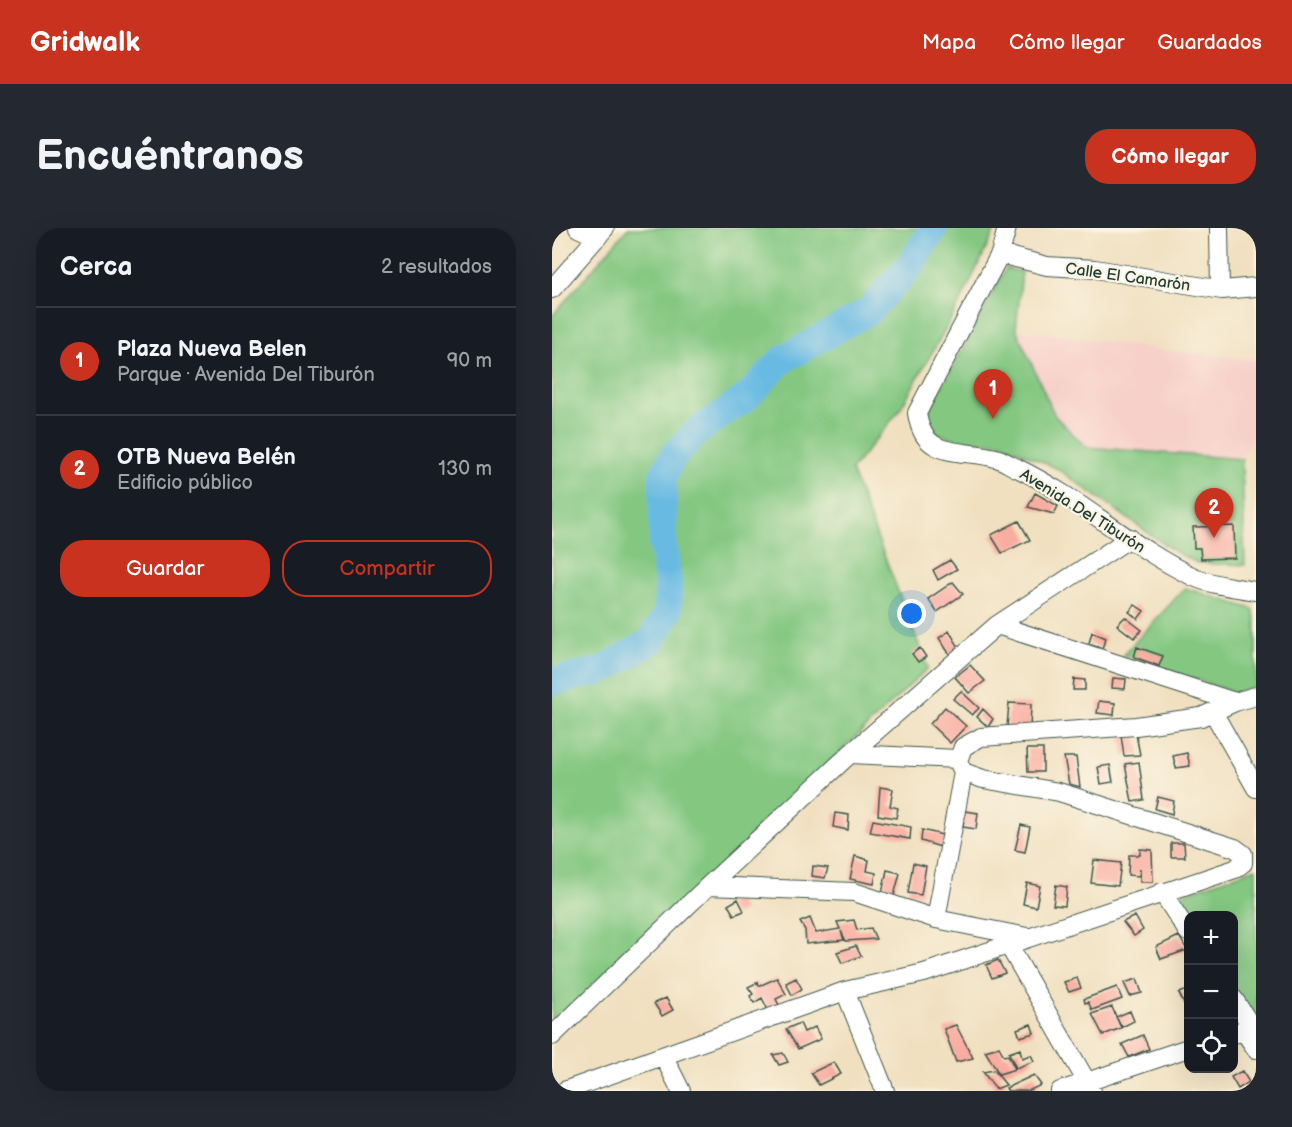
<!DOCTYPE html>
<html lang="es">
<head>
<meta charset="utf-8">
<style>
  :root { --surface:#171b24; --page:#242831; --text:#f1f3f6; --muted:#9ea1a6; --line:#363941; --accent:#c8321e }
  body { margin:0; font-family:"Balsamiq Sans",sans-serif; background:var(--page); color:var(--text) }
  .controls { position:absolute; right:18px; bottom:18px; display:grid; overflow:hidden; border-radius:12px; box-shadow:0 6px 24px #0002 }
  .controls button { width:54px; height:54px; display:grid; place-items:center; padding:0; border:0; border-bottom:2px solid var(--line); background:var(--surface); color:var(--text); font:30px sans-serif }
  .you { position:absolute; left:360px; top:386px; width:21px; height:21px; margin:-15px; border:4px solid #fff; border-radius:50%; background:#1a73e8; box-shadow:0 0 0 9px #1a73e833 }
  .badge { display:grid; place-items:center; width:39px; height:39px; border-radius:50%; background:var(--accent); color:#fff; font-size:20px; font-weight:700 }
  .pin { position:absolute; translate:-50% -50px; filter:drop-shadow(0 2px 3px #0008) }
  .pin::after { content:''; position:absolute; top:32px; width:21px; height:18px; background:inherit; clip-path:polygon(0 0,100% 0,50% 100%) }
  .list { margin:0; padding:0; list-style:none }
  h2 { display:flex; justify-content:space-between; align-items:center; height:78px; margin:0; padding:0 24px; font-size:26px }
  h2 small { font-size:20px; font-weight:400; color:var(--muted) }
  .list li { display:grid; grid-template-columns:39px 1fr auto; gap:18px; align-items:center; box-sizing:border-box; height:108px; padding:0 24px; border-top:2px solid var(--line) }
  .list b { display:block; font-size:22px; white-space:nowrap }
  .list p { margin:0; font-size:20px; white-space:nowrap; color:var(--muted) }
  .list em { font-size:20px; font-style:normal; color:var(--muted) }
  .actions { display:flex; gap:12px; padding:18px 24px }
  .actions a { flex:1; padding:14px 0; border:2px solid var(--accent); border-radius:24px; text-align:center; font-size:21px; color:var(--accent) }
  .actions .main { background:var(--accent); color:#fff }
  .icon { flex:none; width:33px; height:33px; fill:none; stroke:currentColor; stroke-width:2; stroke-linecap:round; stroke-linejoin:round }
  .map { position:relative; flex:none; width:704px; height:863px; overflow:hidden; border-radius:24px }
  header { display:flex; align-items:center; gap:36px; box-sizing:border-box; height:84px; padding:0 30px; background:var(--accent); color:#fff }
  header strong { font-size:28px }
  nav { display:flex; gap:33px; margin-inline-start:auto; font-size:21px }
  .intro { display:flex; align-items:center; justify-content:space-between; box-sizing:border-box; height:144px; padding:0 36px }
  h1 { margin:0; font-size:42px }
  .button { padding:15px 27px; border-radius:24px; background:var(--accent); color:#fff; font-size:21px; font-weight:700 }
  main { display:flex; gap:36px; padding:0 36px }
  aside { flex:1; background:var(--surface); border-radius:24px; box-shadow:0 6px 24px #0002 }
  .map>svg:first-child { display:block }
  .built { fill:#f7d0ca }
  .green { fill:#83c781; stroke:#51825a; stroke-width:1.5 }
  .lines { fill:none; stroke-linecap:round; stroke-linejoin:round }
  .river { stroke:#67bae3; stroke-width:28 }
  .building { fill:#f9aca0 }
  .minor-casing { stroke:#3e5549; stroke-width:20 }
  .minor { stroke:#fff; stroke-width:18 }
  .labels { text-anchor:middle; stroke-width:4.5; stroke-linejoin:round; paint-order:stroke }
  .street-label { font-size:16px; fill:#1f3d34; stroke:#fcf5e5 }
</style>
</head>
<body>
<header>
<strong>Gridwalk</strong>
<nav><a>Mapa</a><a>Cómo llegar</a><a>Guardados</a></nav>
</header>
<div class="intro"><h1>Encuéntranos</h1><a class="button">Cómo llegar</a></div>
<main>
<aside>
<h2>Cerca<small>2 resultados</small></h2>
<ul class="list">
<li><span class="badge">1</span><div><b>Plaza Nueva Belen</b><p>Parque · Avenida Del Tiburón</p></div><em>90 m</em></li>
<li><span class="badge">2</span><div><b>OTB Nueva Belén</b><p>Edificio público</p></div><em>130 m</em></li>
</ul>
<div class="actions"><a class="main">Guardar</a><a>Compartir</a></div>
</aside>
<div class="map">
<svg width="704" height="863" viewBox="0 0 704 863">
  <rect width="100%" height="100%" fill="#fcf5e5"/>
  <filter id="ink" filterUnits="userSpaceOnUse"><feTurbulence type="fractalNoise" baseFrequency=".0167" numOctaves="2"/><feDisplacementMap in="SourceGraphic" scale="12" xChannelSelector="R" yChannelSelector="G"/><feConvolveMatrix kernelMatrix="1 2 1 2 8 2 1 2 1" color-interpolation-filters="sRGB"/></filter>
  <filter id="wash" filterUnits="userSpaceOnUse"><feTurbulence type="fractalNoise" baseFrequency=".008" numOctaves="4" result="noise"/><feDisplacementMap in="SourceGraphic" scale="24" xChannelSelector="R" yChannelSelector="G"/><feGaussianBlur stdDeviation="1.35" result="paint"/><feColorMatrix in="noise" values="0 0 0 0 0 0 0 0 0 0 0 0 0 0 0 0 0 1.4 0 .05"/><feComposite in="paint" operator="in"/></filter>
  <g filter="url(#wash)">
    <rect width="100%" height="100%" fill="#f0e0c0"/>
    <path class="built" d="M463 101 610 122 704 132 703 201 690 231 534 219 503 188Z"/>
    <path class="green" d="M76 0H444L408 75 347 183 299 242 376 440 0 800V88Z
      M454 40 470 44 464 101 503 188 534 219 690 231 693 337 645 335 622 323 504 240 449 215 405 212 383 205 376 194 377 183Z
      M633 360 701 381 704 393V459L683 465 571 427Z
      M704 640V788L700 791 682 762V688H636V692L622 669Z"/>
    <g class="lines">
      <path class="river" d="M0 454 49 443 98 414 116 386V354L111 317V248L122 227 147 202 195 169 230 132 317 83 357 39 382 0"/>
    </g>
    <g id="blocks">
      <path class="building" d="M483 265 506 278 502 286 476 279Z
        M467 293 478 312 450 325 439 307Z
        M682 298 683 330 649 331 648 320H642L641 299Z
        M398 332 405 341 386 352 381 342Z
        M401 354 411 366 385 384 376 371Z
        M583 377 592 383 586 391 577 384Z
        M573 389 590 402 582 410 565 397Z
        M397 403 407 419 398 427 387 410Z
        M540 404 554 410 550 420 537 415Z
        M585 419 611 428 607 438 582 429Z
        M368 420 374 429 366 434 360 426Z
        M418 437 433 453 417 465 403 449Z
        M561 450 574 451 573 461 560 460Z
        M522 451 533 452V462H521Z
        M409 463 427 480 420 487 401 471Z
        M547 473 563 475 562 487 545 485Z
        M457 475 479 476 478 501 455 499Z
        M393 479 414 498 398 515 378 496Z
        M431 481 441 491 436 499 425 489Z
        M584 506 588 527 572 528 569 507Z
        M475 521H491V544H476Z
        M635 525 638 538 624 540 621 528Z
        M512 529H524L528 559 517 556Z
        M587 534 592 572 580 574 573 536Z
        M558 537 561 554 549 556 546 539Z
        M328 559 341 561 338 578 346 580 344 590 326 587Z
        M606 569 622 573 620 586 603 581Z
        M413 583 426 585 424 601 411 599Z
        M283 585 297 587 296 602 281 599Z
        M321 592 359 599 358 611 318 604Z
        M469 597 478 599 473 624 463 622Z
        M370 602 395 608 392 620 369 613Z
        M619 615H632L633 629H619Z
        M588 621 600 622 601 654H588V641L587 648 576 647 577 627H588Z
        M303 628 317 632 315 643 324 645 322 656 298 651Z
        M542 632 569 635 566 658 539 655Z
        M361 635 374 638 369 667 356 665Z
        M261 638 276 640 273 650 260 648Z
        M335 642 348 645 342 668 330 665Z
        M475 655 488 658 484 679 471 676Z
        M504 657 515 659 513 678 501 677Z
        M186 671 192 683 182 687 176 677Z
        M583 688 591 702 582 708 571 694Z
        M258 690 264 705 288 701 285 694 302 692 305 702 319 700 324 711 294 713 289 703 292 712 254 716 253 702 248 694Z
        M627 708 635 722 609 731 604 719Z
        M304 718 309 728 290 735 285 724Z
        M446 732 453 745 440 750 434 737Z
        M225 750 234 766 224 771 227 777 216 782 210 770 202 775 198 768 201 766 196 759 206 754 207 758Z
        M244 750 250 761 240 767 234 755Z
        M525 750 529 760 517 764 512 754Z
        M585 751 590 765 578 768 572 755Z
        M565 759 570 771 540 782 536 774 533 775 532 771Z
        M636 762V775L632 776 627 765Z
        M114 770 121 782 110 788 102 775Z
        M560 779 569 800 551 807 540 786Z
        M578 783 582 793 570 799 564 789Z
        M248 795 252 804 263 799 269 811 246 821 234 801Z
        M479 796 482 805 468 809 465 801Z
        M404 797 421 830 404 834 392 801Z
        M591 807 597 821 577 829 570 816Z
        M447 819 452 828 456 827 463 841 447 846 433 823Z
        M468 821 470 830 479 827 482 833 464 840 457 825Z
        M231 825 236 834 227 837 221 827Z
        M282 834 289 846 267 857 259 845Z
        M442 842 454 857 444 861 431 844Z
        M690 843 697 854 686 861 679 849Z
        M482 847 489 857 476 863H456L454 860Z"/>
    </g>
  </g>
  <g filter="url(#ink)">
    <use href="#blocks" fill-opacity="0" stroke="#3e5549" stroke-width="1.5"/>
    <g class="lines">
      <defs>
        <path id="minor" d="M26 0 46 9
          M455 0 448 26 365 185C372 235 411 219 447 231 454 234 460 238 467 241 529 271 580 320 642 349 660 357 685 360 704 363
          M667 0 668 61
          M448 26 495 38 543 41 670 62 704 59
          M0 61 53 0
          M445 397 683 474
          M661 484 704 560
          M298 526 406 531
          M156 658 302 664 384 691 475 709
          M610 664 636 704
          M384 691 411 544
          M456 716 540 863
          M293 763 333 863
          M682 771 699 798
          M691 802 704 821
          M682 806 704 796
          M0 808 156 658 298 526 445 397 578 310
          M112 829 129 863
          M12 863 293 763 372 745 683 641 691 635V626L683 620 507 564 431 551 411 544 406 533 411 519 429 509 584 498 649 489 683 474 704 468
          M508 863 636 820"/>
      </defs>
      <use href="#minor" class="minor-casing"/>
      <use href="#minor" class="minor"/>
    </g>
  </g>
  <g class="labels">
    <g class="street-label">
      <text transform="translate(576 48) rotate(8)" y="6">Calle El Camarón</text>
      <text transform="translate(531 282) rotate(32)" y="6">Avenida Del Tiburón</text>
    </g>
  </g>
</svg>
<div class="controls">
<button>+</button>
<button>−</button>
<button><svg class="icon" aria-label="locate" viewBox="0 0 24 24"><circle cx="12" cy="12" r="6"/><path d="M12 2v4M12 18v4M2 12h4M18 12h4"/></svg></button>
</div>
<div class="you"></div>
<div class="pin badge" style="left:441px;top:191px">1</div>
<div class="pin badge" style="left:662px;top:310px">2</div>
</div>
</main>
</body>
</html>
